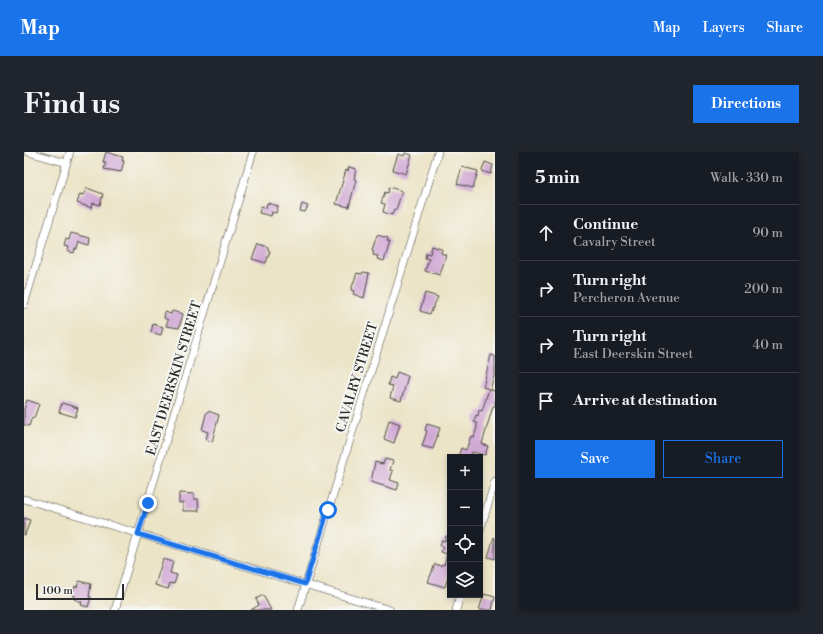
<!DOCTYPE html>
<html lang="en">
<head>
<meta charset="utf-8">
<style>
  :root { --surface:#171b24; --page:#20242c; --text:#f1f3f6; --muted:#9ea1a6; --line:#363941; --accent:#1a73e8 }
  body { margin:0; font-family:"Libre Bodoni",serif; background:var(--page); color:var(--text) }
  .controls { position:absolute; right:12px; bottom:12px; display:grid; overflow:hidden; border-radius:0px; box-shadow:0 2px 6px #0003 }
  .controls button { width:36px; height:36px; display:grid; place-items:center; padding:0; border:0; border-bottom:1px solid var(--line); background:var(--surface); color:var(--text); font:20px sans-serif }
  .scale { position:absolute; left:12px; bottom:10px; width:88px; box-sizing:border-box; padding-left:4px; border:2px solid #2b2b2b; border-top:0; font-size:11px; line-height:14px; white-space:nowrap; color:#2b2b2b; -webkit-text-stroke:3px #f6f6f2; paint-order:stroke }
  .stop { position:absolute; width:12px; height:12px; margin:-9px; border:3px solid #1a73e8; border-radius:50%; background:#fff }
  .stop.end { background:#1a73e8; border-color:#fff; box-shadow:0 1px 4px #0008 }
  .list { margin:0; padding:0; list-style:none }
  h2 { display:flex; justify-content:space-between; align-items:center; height:52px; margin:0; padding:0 16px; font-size:17px }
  h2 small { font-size:13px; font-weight:400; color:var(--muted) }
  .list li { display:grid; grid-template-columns:26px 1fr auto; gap:12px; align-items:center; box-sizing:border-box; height:56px; padding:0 16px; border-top:1px solid var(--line) }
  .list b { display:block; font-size:15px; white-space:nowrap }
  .list p { margin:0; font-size:13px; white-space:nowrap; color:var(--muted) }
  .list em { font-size:13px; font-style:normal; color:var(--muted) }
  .actions { display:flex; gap:8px; padding:12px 16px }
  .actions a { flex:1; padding:9px 0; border:1px solid var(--accent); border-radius:0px; text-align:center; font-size:14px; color:var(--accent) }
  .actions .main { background:var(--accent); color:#fff }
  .icon { flex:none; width:22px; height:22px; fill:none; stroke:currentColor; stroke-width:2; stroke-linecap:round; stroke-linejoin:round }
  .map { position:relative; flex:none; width:471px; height:458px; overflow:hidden; border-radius:0px }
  header { display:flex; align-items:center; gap:24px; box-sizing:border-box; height:56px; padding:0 20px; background:var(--accent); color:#fff }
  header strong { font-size:19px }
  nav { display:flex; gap:22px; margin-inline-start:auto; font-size:14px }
  .intro { display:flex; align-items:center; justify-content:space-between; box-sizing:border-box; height:96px; padding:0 24px }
  h1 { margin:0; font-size:28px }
  .button { padding:10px 18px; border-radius:0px; background:var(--accent); color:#fff; font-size:14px; font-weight:700 }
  main { display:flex; gap:24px; padding:0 24px }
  aside { flex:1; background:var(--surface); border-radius:0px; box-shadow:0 2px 6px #0003 }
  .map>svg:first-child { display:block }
  .building { fill:#d1a9d5 }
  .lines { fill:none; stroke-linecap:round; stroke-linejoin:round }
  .minor-casing { stroke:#484742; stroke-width:8 }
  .minor { stroke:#fff; stroke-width:7 }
  .route { stroke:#1a73e8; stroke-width:5 }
  .labels { text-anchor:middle; stroke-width:4; stroke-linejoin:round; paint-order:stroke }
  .street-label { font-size:13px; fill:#2b2b2b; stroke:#f6f6f2 }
</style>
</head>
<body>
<header>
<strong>Map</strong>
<nav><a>Map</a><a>Layers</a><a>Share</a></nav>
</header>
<div class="intro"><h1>Find us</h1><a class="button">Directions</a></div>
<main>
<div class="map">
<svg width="471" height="458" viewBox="0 0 471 458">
  <rect width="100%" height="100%" fill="#f6f6f2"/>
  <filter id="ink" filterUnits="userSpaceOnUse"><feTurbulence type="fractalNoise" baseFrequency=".025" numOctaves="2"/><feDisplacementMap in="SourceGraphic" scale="8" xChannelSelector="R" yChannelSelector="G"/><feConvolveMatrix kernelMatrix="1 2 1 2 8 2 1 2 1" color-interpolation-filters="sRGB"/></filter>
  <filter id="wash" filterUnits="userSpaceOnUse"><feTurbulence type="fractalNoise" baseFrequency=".012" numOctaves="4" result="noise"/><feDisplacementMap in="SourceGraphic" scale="16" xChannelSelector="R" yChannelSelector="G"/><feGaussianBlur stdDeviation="0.9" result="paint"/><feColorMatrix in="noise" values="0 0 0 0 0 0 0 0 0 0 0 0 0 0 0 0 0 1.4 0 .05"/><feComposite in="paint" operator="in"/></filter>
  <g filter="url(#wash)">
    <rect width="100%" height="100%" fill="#ece4c7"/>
    <g id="blocks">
      <path class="building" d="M82 0 99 5 98 9H100L97 20 80 17 82 10H79Z
        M381 1 388 3 382 22 369 18 374 2 380 4Z
        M461 10 469 13 467 22 458 19Z
        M325 15 332 17 330 27 332 28 325 55 312 52 322 18 324 19Z
        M438 15 454 19 449 36 433 32Z
        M365 35 378 39 372 58 370 57 368 63 359 60 361 52 357 51 361 40 364 41Z
        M63 36 79 42 76 53 69 51 68 56 53 51 56 42 59 43Z
        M243 51 254 54 252 61 248 60 247 64 235 61 237 54 242 56Z
        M278 52 284 54 281 60 276 59Z
        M47 81 66 86 65 93 55 90 53 97H51L50 101 43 99 44 95 40 94 42 87 45 88Z
        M353 83 364 86 363 89 366 90 360 109 353 107 354 104 349 103 350 99 348 98Z
        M234 92 244 95V98L246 99 242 111 228 107Z
        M408 94 418 97 417 101 422 103 416 123 401 119 405 107 401 106 402 101 406 102Z
        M339 120 345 121 340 146 329 142 330 139 327 138 333 121 338 122Z
        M401 141 414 145 406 162 396 159Z
        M148 159 159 162 155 176 142 174 144 168 140 166 141 160 147 162Z
        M129 172 139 175 137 183 127 180Z
        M467 203 471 204V221L466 238 471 239V254H469L458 292 464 294 461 303 448 300 447 305H434L437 296 442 298 447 284 450 285 453 275V271L450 270 452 263 454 264 455 258 458 259 465 237 459 235Z
        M373 220 384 224 377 249 366 246 369 234 364 233 366 225 371 227Z
        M3 248 15 252 10 266 8 265 5 274 0 273V257Z
        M38 251 54 256 51 265 35 260Z
        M184 259 195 263 188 290 182 288 184 280 178 278 182 262Z
        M365 268 376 272 370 291 360 287Z
        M403 272 416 276 409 297 398 294 403 279 401 278Z
        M361 307 369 309 366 318 369 319 366 328 375 331 373 338 347 330 351 310 359 312Z
        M155 341 170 342V347H174L175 359H159V350L155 351Z
        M0 366 6 368 1 383H0Z
        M422 384 426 385V417L421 435 404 430 411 412 417 414 418 412 420 413 423 402 417 400 419 395 416 394 418 388 421 389Z
        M470 385 471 386V407L464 405Z
        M139 407 149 410 146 421 153 423 150 432 146 431 144 437 131 433Z
        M55 429 67 432 65 445H67L64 455 57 453 58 450 50 447 51 443H48L51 434 53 435Z
        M460 442 471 445 468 458H455Z
        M239 443 247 458H227L235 453 232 447Z"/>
    </g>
  </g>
  <g filter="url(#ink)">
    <use href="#blocks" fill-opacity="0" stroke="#484742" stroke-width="1"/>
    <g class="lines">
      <defs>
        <path id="minor" d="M4 0 43 11
          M0 153 46 0
          M0 347 366 458
          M456 379 471 329
          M91 458 229 0
          M274 458 414 0
          M432 458 436 443"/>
      </defs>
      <use href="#minor" class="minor-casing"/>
      <use href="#minor" class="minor"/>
    </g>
  </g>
  <g class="lines" filter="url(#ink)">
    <path class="route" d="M124 351 114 382 281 432 304 358"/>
  </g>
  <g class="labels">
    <g class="street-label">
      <text transform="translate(332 225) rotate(-73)" y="5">CAVALRY STREET</text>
      <text transform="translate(149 226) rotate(-73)" y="5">EAST DEERSKIN STREET</text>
    </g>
  </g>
</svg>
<div class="controls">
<button>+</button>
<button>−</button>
<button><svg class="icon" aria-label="locate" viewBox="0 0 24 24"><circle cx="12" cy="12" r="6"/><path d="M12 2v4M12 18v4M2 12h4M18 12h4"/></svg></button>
<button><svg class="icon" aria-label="layers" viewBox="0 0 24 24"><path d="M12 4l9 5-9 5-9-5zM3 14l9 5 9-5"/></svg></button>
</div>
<div class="scale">100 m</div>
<div class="stop" style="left:304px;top:358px"></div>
<div class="stop end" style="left:124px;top:351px"></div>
</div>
<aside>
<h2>5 min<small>Walk · 330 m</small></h2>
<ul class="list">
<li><svg class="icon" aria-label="ahead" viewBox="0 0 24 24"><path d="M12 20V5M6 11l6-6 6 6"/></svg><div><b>Continue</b><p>Cavalry Street</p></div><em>90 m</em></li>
<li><svg class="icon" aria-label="right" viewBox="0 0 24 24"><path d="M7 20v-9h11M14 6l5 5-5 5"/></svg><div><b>Turn right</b><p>Percheron Avenue</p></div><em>200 m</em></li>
<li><svg class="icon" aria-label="right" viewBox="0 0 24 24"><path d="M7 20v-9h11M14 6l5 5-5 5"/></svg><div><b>Turn right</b><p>East Deerskin Street</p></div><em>40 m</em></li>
<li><svg class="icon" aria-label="arrive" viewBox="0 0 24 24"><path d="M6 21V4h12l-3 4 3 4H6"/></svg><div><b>Arrive at destination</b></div></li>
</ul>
<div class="actions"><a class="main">Save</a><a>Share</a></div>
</aside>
</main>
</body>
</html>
